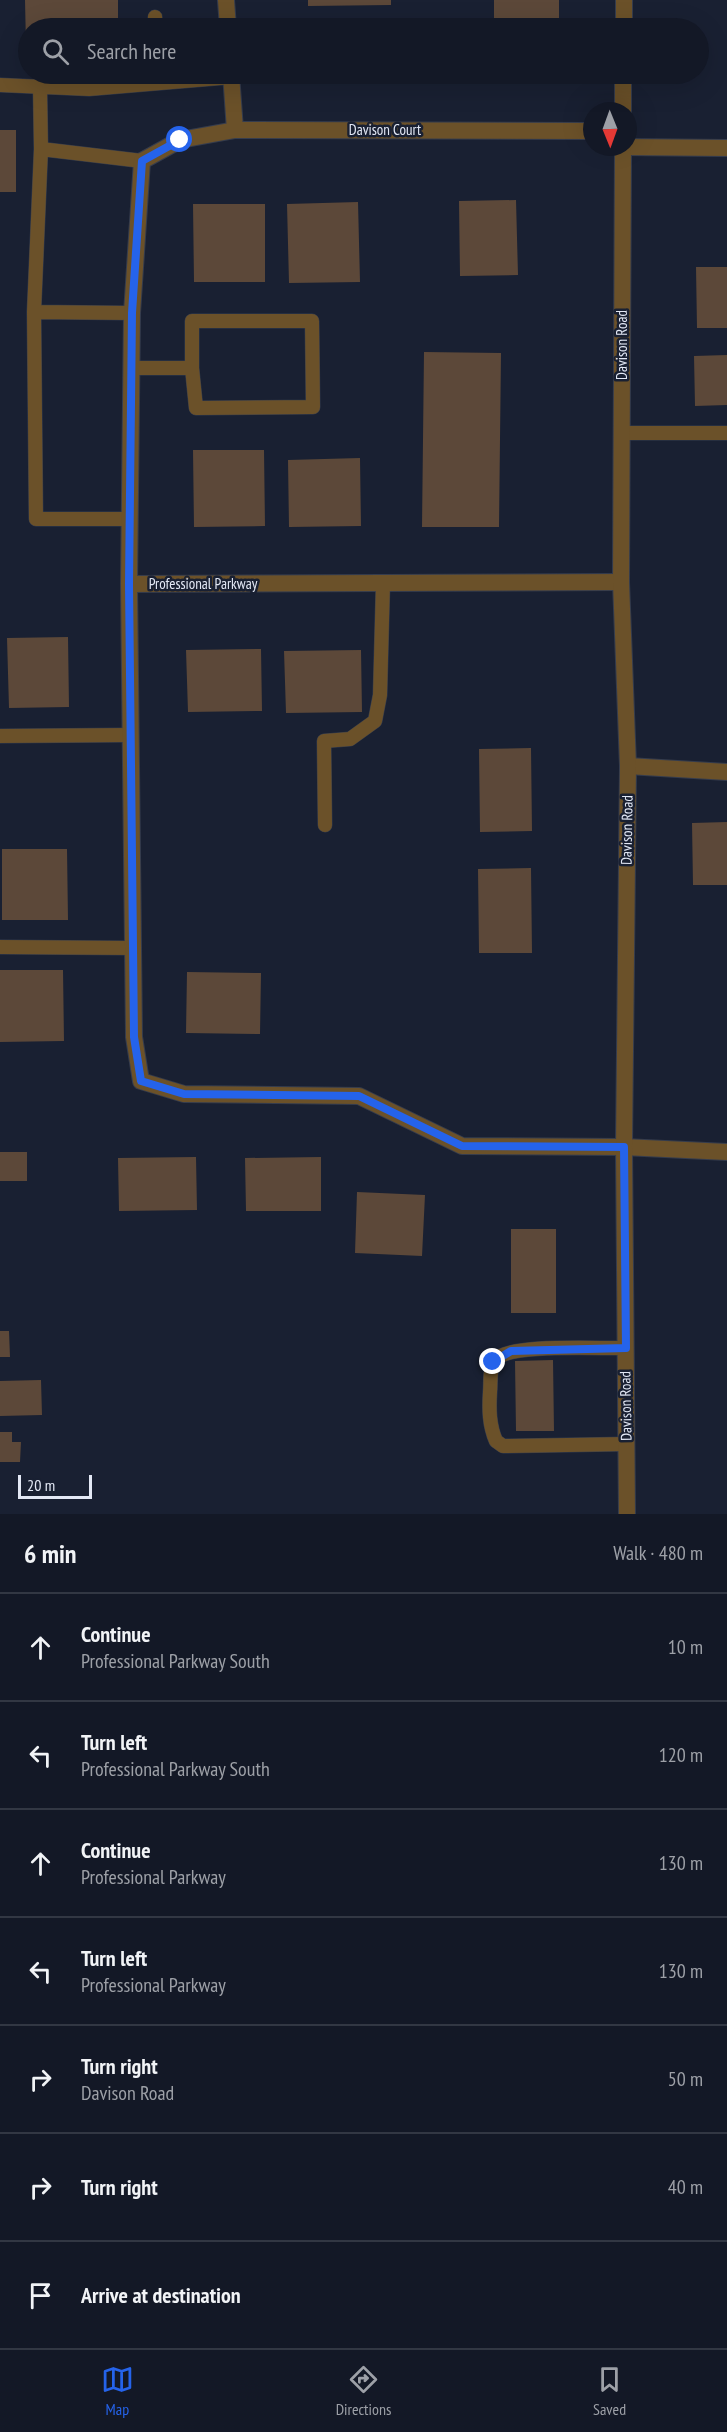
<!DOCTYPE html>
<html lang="en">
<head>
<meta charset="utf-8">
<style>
  :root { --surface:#131826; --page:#202532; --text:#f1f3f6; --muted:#9da0a7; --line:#323743; --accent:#2563eb }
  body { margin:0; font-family:"PT Sans Narrow",sans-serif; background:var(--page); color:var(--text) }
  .compass { position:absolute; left:583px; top:102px; width:54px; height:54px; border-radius:50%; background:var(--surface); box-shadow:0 6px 24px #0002; rotate:179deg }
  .scale { position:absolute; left:18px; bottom:15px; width:74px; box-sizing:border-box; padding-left:6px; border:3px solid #e3e8f5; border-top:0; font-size:16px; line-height:21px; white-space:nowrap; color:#e3e8f5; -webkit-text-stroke:4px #192032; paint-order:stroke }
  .stop { position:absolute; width:18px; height:18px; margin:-14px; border:4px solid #2563eb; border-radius:50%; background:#fff }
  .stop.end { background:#2563eb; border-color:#fff; box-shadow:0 2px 6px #0008 }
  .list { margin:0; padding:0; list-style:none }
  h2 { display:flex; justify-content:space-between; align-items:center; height:78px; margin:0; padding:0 24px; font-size:26px }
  h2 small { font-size:20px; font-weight:400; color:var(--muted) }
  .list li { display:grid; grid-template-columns:39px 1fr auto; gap:18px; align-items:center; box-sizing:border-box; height:108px; padding:0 24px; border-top:2px solid var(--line) }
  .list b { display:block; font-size:22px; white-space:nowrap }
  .list p { margin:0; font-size:20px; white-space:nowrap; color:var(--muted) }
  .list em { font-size:20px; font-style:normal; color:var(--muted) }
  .icon { flex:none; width:33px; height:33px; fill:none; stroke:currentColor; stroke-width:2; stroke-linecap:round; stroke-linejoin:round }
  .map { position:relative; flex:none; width:727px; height:1514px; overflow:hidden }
  .search { position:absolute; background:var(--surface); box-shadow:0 6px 24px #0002; left:18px; right:18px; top:18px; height:66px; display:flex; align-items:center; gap:15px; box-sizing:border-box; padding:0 21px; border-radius:33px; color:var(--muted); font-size:22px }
  .sheet { height:834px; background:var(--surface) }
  nav { display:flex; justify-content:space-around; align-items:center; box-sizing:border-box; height:84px; border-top:2px solid var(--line); background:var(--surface); font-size:16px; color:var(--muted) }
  nav a { display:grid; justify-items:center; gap:3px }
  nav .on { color:var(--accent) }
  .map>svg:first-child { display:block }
  .building { fill:#5c4839 }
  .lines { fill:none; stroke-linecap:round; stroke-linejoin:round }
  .service-casing { stroke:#353c4d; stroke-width:15 }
  .minor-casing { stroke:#353c4d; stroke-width:18 }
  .tertiary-casing { stroke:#353c4d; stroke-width:18 }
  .service { stroke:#6b5129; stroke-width:14 }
  .minor { stroke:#6b5129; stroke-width:16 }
  .tertiary { stroke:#6b5129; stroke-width:16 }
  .route { stroke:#2563eb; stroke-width:8 }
  .labels { text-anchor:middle; stroke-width:5; stroke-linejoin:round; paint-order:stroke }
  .street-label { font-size:15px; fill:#e3e8f5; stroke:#192032 }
</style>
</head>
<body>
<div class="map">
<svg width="727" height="1514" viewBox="0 0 727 1514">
  <rect width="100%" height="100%" fill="#192032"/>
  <path class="building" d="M25 0H118V28H28V46H26Z
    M308 0H391V5L308 6Z
    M494 0H559V28H494Z
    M494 74H559V80L494 81Z
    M0 130H16V192H0Z
    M516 200 518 275 460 276 459 201Z
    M358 202 360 282 289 283 287 204Z
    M193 204H265V282H194Z
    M696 267H727V328H697Z
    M424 352 501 353 499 527H422Z
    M727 355V405L695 406 694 356Z
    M193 450H264L265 526 194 527Z
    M360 458 361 526 289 527 288 460Z
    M68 637 69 707 9 708 7 638Z
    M261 649 262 711 188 712 186 650Z
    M361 650 362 712 286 713 284 651Z
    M531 748 532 831 480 832 479 749Z
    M727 822V885H693L692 823Z
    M2 849H67L68 920H2Z
    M531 868 532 953H479L478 869Z
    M0 970H63L64 1041 0 1042Z
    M187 972 261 973 260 1034 186 1033Z
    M0 1152H27V1181H0Z
    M196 1157 197 1210 119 1211 118 1158Z
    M321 1157V1211H246L245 1158Z
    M357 1192 425 1195 422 1256 355 1253Z
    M511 1229H556V1313H511Z
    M0 1331H9L10 1357H0Z
    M553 1360 554 1431H516L515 1361Z
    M41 1380 42 1415 0 1416V1381Z
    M0 1432H12V1442H21L20 1462H0Z"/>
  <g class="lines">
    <defs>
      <path id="service" d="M155 17 156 28
        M0 85 89 89 232 77
        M40 87 41 149
        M34 312 41 149 142 161
        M132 368H192V321H312L313 407 196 408 192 368
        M622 433H727
        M130 519H36L34 312 132 313
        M0 736 131 735
        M325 825 324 741 350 739 375 721 380 695 383 583
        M0 947 133 948
        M626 1348C600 1349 509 1343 495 1360 489 1368 491 1382 490 1392 489 1409 489 1425 496 1441L503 1446 627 1444"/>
      <path id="minor" d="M226 0 228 28
        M231 74 235 130
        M592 131 235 130 180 140 142 161 132 313 129 584 134 1037 141 1081 184 1094 359 1096 462 1146 624 1147 727 1152
        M623 147 727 148
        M129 584 621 582
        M628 766 727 772"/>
      <path id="tertiary" d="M624 28V0
        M623 111V74
        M623 147 621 582 628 766 624 1147 627 1514"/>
    </defs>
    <use href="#service" class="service-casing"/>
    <use href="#minor" class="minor-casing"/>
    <use href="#tertiary" class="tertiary-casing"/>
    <use href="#service" class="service"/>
    <use href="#minor" class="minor"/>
    <use href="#tertiary" class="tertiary"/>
  </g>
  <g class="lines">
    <path class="route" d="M180 140 142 161 132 313 129 584 134 1037 141 1081 184 1094 359 1096 462 1146 624 1147 626 1348 511 1351 493 1362"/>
  </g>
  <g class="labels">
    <g class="street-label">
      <text x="385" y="135">Davison Court</text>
      <text transform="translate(622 345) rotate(-90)" y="5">Davison Road</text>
      <text x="203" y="589">Professional Parkway</text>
      <text transform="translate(627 830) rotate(-89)" y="5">Davison Road</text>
      <text transform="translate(626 1406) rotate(-91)" y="5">Davison Road</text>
    </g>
  </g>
</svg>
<svg class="compass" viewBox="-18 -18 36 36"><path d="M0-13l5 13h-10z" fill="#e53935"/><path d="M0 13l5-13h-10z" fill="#9da0a7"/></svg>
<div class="scale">20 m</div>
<div class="stop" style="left:180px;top:140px"></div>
<div class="stop end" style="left:493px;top:1362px"></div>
<div class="search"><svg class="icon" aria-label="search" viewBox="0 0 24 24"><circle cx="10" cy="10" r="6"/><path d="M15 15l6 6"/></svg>Search here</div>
</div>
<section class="sheet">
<h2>6 min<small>Walk · 480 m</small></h2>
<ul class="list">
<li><svg class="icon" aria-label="ahead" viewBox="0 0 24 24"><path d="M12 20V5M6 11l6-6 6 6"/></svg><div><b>Continue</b><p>Professional Parkway South</p></div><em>10 m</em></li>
<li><svg class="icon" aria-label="left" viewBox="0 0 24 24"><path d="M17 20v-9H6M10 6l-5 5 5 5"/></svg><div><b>Turn left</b><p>Professional Parkway South</p></div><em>120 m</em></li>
<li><svg class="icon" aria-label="ahead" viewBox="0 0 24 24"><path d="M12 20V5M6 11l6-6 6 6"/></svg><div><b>Continue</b><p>Professional Parkway</p></div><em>130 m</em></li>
<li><svg class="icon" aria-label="left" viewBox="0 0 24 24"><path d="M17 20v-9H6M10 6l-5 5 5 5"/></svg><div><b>Turn left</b><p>Professional Parkway</p></div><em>130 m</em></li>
<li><svg class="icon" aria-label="right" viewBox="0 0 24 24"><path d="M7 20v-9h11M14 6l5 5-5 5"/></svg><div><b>Turn right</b><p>Davison Road</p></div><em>50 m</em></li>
<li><svg class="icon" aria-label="right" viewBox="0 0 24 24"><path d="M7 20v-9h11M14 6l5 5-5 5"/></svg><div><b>Turn right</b></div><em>40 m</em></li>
<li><svg class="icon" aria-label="arrive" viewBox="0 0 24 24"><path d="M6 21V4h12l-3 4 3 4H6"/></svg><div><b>Arrive at destination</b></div></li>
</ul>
</section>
<nav>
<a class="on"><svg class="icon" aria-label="map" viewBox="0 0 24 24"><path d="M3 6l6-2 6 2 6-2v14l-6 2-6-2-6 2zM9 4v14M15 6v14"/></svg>Map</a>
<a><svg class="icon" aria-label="directions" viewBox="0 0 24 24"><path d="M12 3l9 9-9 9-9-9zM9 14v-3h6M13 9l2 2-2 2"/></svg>Directions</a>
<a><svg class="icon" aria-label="saved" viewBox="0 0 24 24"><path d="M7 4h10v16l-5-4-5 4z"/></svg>Saved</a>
</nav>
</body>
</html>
